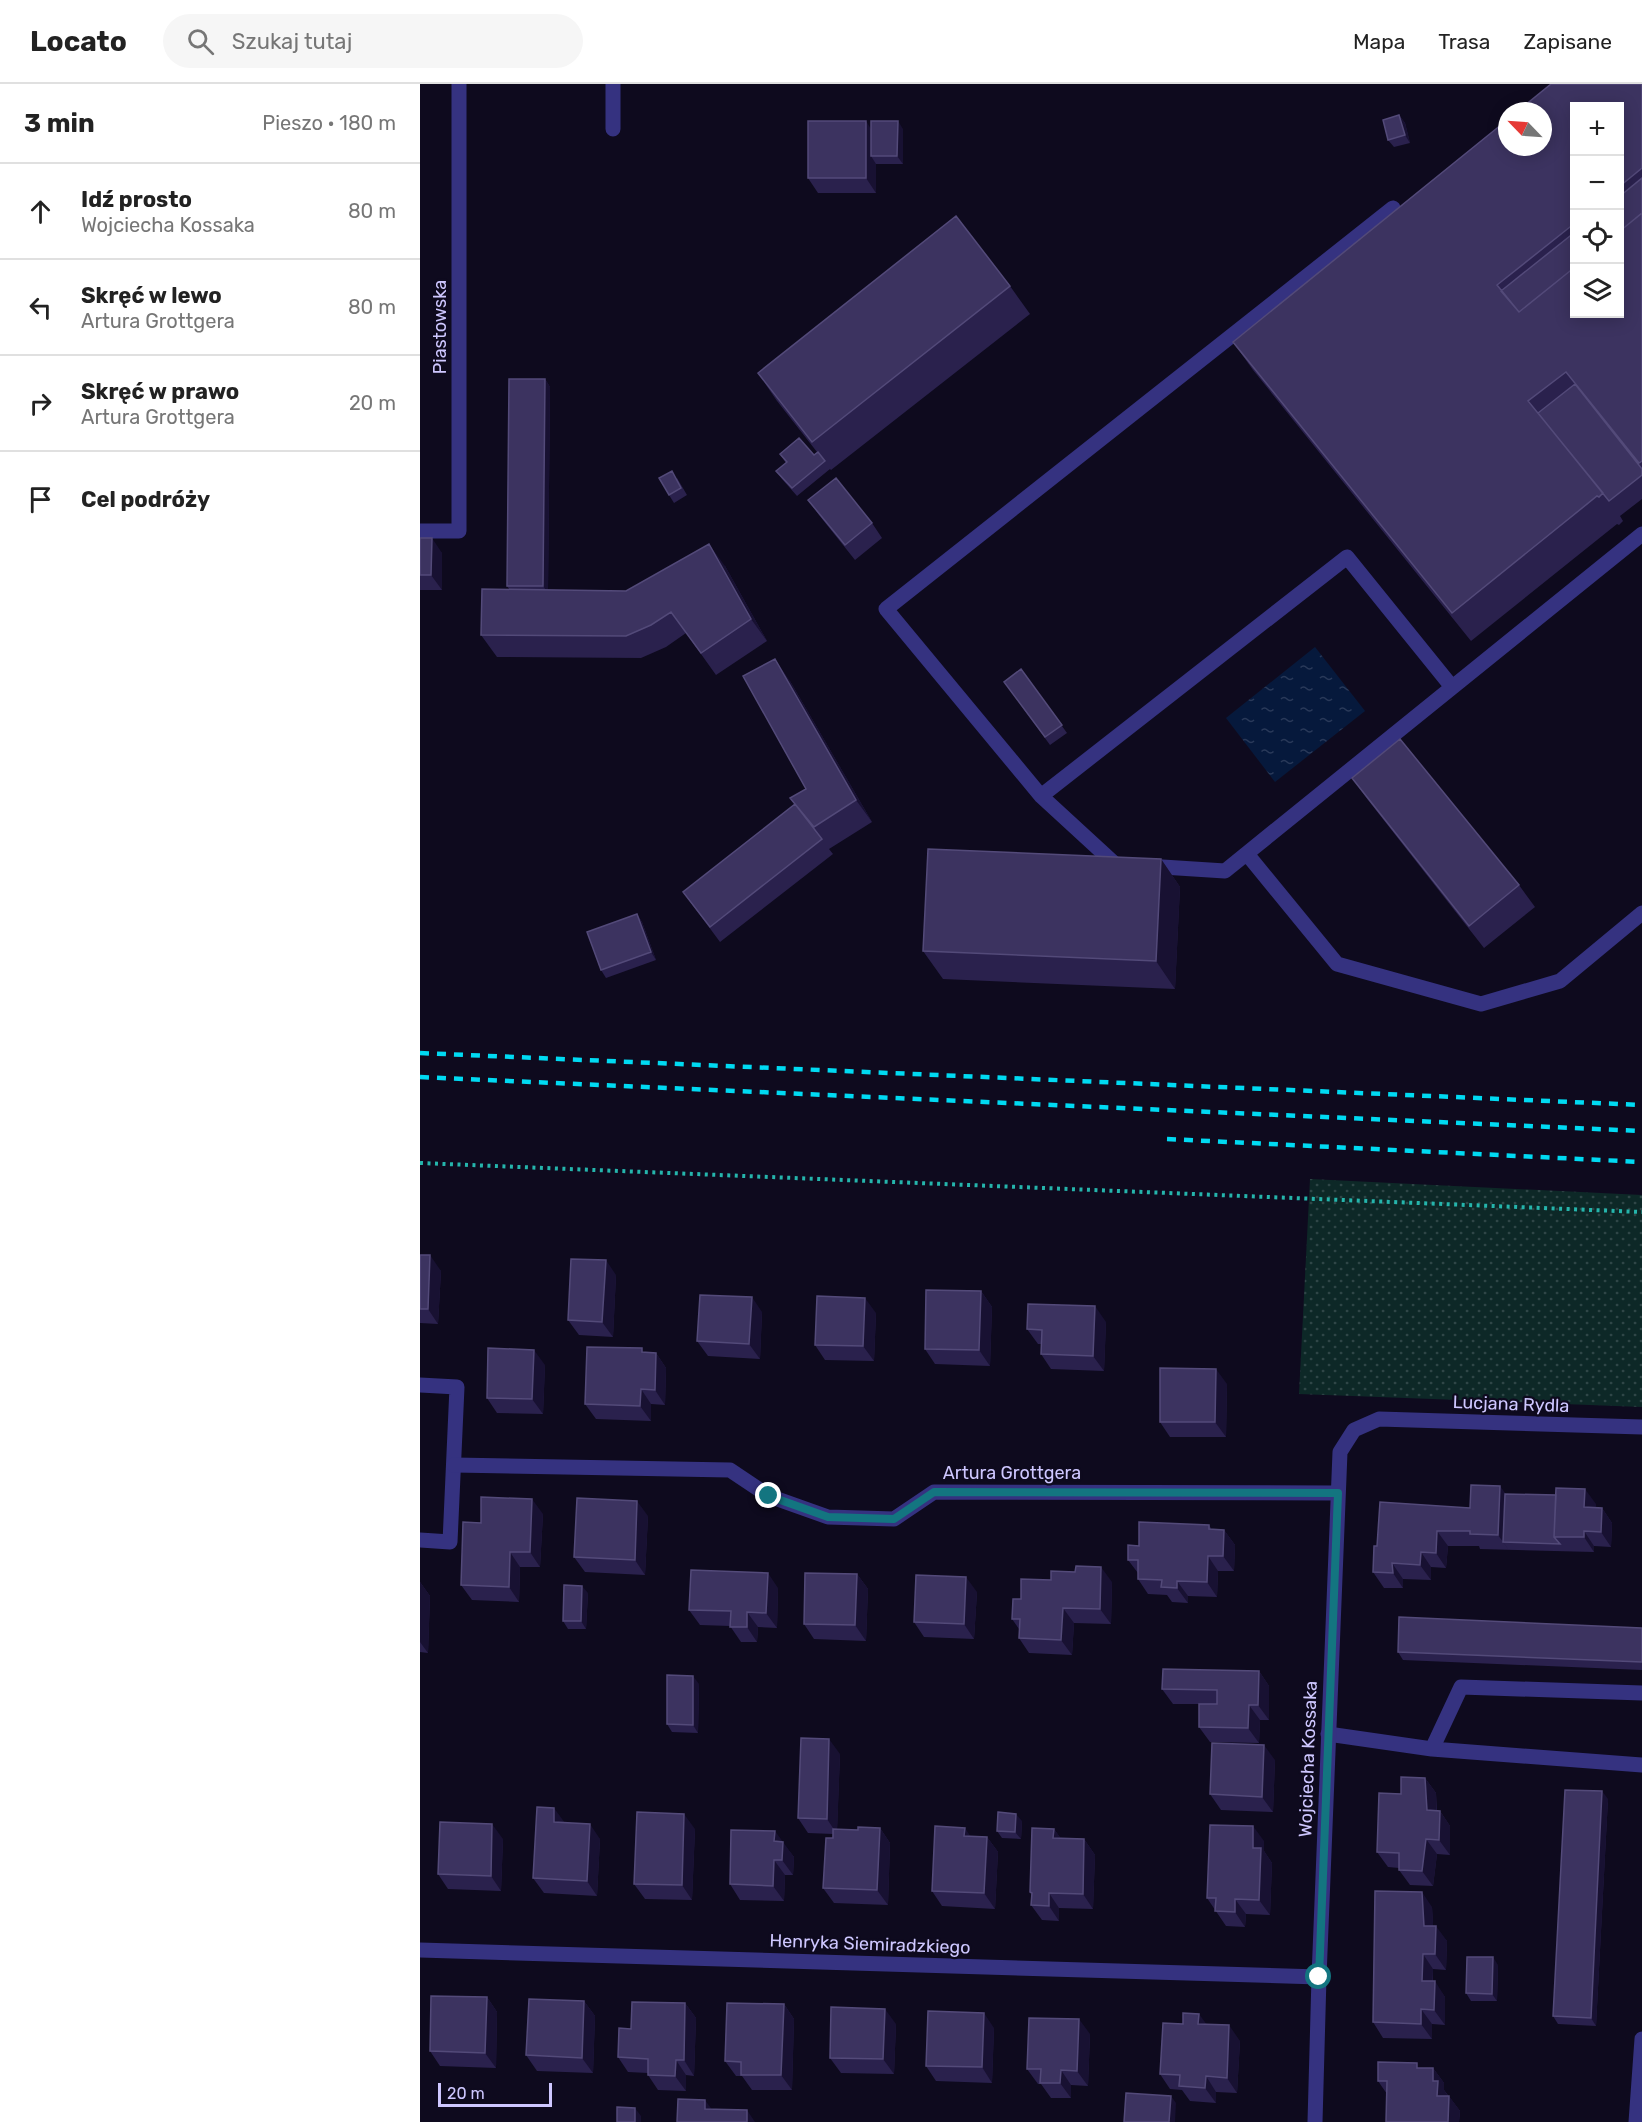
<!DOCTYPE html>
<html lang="pl">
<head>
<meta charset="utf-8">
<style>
  :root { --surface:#fff; --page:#f6f6f6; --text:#222; --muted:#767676; --line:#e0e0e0 }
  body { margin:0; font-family:Rubik,sans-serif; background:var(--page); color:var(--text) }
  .controls { position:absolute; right:18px; top:18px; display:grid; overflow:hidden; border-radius:0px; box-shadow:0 3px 15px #0003 }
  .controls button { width:54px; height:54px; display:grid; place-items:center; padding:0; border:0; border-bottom:2px solid var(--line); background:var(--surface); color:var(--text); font:30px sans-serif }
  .compass { position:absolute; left:1078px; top:18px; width:54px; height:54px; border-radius:50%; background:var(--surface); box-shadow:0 3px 15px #0003; rotate:295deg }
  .scale { position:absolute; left:18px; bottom:15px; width:114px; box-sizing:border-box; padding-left:6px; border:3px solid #cec7ff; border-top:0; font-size:16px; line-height:21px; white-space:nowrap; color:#cec7ff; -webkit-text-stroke:4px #0e0a1e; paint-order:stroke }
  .stop { position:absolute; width:18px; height:18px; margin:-14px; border:4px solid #137580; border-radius:50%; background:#fff }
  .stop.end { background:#137580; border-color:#fff; box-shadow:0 2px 6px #0008 }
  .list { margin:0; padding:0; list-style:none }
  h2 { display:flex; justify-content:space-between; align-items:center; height:78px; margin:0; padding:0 24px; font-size:26px }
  h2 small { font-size:20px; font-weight:400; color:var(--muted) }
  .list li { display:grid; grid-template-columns:39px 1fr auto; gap:18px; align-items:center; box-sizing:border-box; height:96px; padding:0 24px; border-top:2px solid var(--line) }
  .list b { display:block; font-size:22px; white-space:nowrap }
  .list p { margin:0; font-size:20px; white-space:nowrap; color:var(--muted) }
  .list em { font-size:20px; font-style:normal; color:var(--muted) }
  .icon { flex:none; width:33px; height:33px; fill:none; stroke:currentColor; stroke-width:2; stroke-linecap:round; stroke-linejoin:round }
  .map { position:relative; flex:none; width:1222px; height:2038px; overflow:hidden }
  header { display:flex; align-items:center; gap:36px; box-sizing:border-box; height:84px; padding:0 30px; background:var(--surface); border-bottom:2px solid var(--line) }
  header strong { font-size:28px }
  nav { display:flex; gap:33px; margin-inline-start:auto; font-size:21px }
  .search { width:420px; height:54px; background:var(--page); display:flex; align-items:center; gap:15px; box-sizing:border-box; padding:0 21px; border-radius:33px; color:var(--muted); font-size:22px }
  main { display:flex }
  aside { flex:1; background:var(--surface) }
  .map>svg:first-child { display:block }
  .park { fill:url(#park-dots) }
  .water { fill:url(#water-ripples) }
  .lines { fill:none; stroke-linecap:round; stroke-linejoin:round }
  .path { stroke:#25b5ac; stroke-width:4; stroke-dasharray:3 4.5; stroke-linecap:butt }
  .service { stroke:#353280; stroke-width:15 }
  .minor { stroke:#353280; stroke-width:15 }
  .rail { stroke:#00daf2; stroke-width:4.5; stroke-dasharray:9 8; stroke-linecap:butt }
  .wall { fill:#2a214d; fill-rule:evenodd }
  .shaded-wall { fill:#181132 }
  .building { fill:#3c3360; stroke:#534a79; stroke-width:1.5 }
  .route { stroke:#137580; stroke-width:8 }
  .labels { text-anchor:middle; stroke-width:4.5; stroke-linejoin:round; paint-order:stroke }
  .street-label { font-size:18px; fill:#cec7ff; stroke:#0e0a1e }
</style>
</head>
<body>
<header>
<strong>Locato</strong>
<div class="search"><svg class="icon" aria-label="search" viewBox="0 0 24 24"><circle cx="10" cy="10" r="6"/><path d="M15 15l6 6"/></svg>Szukaj tutaj</div>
<nav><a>Mapa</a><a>Trasa</a><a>Zapisane</a></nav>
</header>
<main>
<aside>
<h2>3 min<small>Pieszo · 180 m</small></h2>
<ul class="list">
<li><svg class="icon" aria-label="ahead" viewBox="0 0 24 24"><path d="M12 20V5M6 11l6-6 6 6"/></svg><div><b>Idź prosto</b><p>Wojciecha Kossaka</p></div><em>80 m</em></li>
<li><svg class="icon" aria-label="left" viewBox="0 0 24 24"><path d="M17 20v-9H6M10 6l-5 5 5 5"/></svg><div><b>Skręć w lewo</b><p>Artura Grottgera</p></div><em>80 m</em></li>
<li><svg class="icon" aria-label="right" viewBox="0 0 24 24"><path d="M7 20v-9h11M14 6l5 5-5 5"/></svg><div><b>Skręć w prawo</b><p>Artura Grottgera</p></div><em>20 m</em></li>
<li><svg class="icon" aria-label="arrive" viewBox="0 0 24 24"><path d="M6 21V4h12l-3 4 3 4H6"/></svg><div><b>Cel podróży</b></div></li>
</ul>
</aside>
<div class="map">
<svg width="1222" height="2038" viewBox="0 0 1222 2038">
  <defs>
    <pattern id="park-dots" width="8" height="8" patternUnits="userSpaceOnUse" patternTransform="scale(1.5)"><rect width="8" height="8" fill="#0d2827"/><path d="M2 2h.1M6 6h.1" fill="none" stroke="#2f4647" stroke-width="1.8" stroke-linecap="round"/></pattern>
    <pattern id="water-ripples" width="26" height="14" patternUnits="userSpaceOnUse" patternTransform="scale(1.5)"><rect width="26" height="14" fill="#06193c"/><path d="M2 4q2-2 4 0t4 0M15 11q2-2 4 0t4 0" fill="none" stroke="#293959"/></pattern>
  </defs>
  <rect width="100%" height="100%" fill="#0e0a1e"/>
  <path class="park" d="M890 1095 1222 1111V1323L879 1310Z"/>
  <path class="water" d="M895 563 945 627 855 698 806 634Z"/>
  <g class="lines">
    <path class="path" d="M0 1079 1222 1128"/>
    <path class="service" d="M193 0V45
      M621 712 927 473 1032 603
      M827 770 917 880 1061 920 1140 897 1222 829
      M703 781 695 780 621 712 466 525 973 124
      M727 782 805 787 1222 450
      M0 1301 37 1303 30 1458 0 1456
      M908 1650 1012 1665 1222 1681
      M1012 1665 1041 1603 1222 1609
      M1216 2038 1222 1955"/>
    <path class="minor" d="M0 447H39V0
      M34 1381 310 1386 349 1412 408 1433 474 1435 514 1408 918 1409
      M0 1866 899 1893
      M895 2038 899 1893 920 1368 934 1346 959 1335 1222 1343"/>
    <path class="rail" d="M0 969 1222 1021
      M0 993 1222 1047
      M747 1055 1222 1078"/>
  </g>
  <path class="wall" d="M1131 0H1222V415L1200 432 1203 437 1199 441 1197 440 1051 557 833 286 813 258 1087 36V63H1123V27H1098ZM1155 22H1200V230H1155Z
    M979 31 985 39 990 59 974 63 968 56Z
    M451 45H483V80H456V109H398L388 94Z
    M590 202 610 230 411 386 410 385 377 412 362 395 356 387 366 379 360 370 394 371 397 368 357 317 338 289Z
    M125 295 130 303 128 506 206 507 305 482 347 557 296 591 266 549 246 563 221 574 77 573 61 551 89 505 87 502Z
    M257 394 267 411 254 419 249 411Z
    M388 416 452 439 462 454 435 476 399 431Z
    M0 454 22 469V506H0Z
    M601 585 647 649 630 661 584 598Z
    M370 597 452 738 409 765 413 770 300 858 263 808 375 720 370 714 386 705Z
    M932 694 1099 801 1115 823 1064 864 948 716Z
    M741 775 760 803 755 905 523 895 503 867Z
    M217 830 222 838 236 876 186 894 181 886Z
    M0 1171 21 1187 18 1240 0 1239Z
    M196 1191 193 1253 159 1251 148 1236Z
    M561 1207 572 1223 570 1282 515 1280 505 1265Z
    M342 1228 340 1275 288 1272 277 1257Z
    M456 1229 454 1277 405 1276 395 1261Z
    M686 1238 684 1287 631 1285 621 1270V1260H618L607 1245Z
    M224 1268 236 1269 246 1284 245 1321 231 1320V1337L176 1335 165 1320Z
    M125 1281 123 1330 77 1329 67 1314Z
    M807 1300 806 1353H750L740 1338Z
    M1085 1410 1176 1420 1175 1424H1182L1192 1439 1191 1463 1174 1462V1468L1060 1465 1059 1462H1028L1026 1484 1011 1483V1496L983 1495V1504H964L953 1488 957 1462Z
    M123 1430 120 1483H100L99 1518 52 1516 41 1501 61 1439Z
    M228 1432 225 1491 165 1488 154 1473Z
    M789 1441 792 1446H804L815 1461 814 1487H798L797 1513 768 1512V1519L752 1518 747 1511 728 1510 718 1495V1489L708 1476 719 1462Z
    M437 1490 448 1505 446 1557 394 1555 384 1540Z
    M631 1496 692 1498 691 1540 654 1539 652 1571 609 1569 599 1554V1545L592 1535 601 1515Z
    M0 1498 10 1512 8 1569 0 1568Z
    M358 1504 357 1544 338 1543 337 1558H321L310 1542 280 1541 269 1526Z
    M557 1508 554 1555 504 1553 494 1538Z
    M168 1509 166 1545H148L143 1537Z
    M1222 1544V1586L983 1576 978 1568Z
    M839 1587 849 1602V1636H840L839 1659 790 1658 779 1643V1620H753L742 1605Z
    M279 1600 278 1649 252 1648 247 1640Z
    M420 1670 417 1746H438L460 1744 470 1759 468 1821 414 1819 403 1804 413 1750 388 1749 378 1734Z
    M855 1676 853 1728 801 1726 790 1710Z
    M1005 1694 1016 1709 1017 1727H1020L1030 1742V1771L1017 1770 1013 1802 990 1801 979 1786V1784L968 1783 957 1768 981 1710Z
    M1188 1715 1176 1942 1138 1940 1133 1932Z
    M602 1737 601 1755 582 1754 577 1747Z
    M145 1739 180 1755 177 1812 124 1809 113 1794Z
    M275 1745 272 1816 225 1815 214 1800Z
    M634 1745 641 1755H664L675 1771 673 1825 639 1824V1837L622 1836 611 1821 612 1812 610 1808Z
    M550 1752 567 1753 578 1768 575 1825 522 1822 512 1807Z
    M83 1755 81 1807 28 1805 18 1790Z
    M844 1757V1767L852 1779 850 1831 826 1830 825 1843 806 1842 787 1814Z
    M362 1758 374 1773 373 1791H365L364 1817 320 1816 310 1800Z
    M1012 1823 1013 1842 1027 1857 1026 1886 1013 1885V1897L1025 1913V1941L1012 1940V1955L963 1954 953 1938Z
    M1078 1881 1077 1917H1051L1046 1909Z
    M67 1913 77 1928 76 1984 20 1982 10 1967Z
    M164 1917 175 1932 173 1989 117 1987 106 1971Z
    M265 1919 276 1934 274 1992 266 1991V2007L238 2006 228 1991V1989L208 1988 198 1973 211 1945Z
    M364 1920 374 1935 372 2006H332L322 1992H316L305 1977Z
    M476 1940 474 1990 421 1989 410 1974Z
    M786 1940 820 1957 817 2009 796 2008V2019L770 2017 762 2006 750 2005 740 1990Z
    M574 1944 572 1999 516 1997 506 1982Z
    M670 1950 668 2002 651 2001V2014H631L621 2000H618L607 1985Z
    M1001 1984H1013L1024 1999V2006L1040 2027 1039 2038H966L967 2010 958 1997Z"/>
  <path class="shaded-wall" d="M979 31 985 39 990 59 985 51Z
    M446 37 456 53 451 72 456 80V109L446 94Z
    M478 37 483 45V80L477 72Z
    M125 295 130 303 128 509 123 502Z
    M12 454 22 469V506L11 491Z
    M289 460 305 482 347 557 331 535Z
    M355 575 370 597 452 738 436 716Z
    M741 775 760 803 755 905 736 877Z
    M217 830 222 838 236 876 231 868Z
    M10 1171 21 1187 18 1240 8 1225Z
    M186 1176 196 1191 193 1253 182 1238Z
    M561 1207 572 1223 570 1282 559 1266Z
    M332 1213 342 1228 340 1275 329 1260Z
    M445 1214 456 1229 454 1277 443 1262Z
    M675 1222 686 1238 684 1287 673 1272Z
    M114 1266 125 1281 123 1330 112 1315Z
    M236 1269 246 1284 245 1321 235 1306Z
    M796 1285 807 1300 806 1353 795 1338Z
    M221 1305 231 1320V1337L220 1322Z
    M1080 1402 1091 1417 1083 1458 1089 1466 1078 1451Z
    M1165 1405 1176 1420 1175 1438 1164 1423Z
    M112 1415 123 1430 120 1483 110 1468Z
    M217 1417 228 1432 225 1491 215 1476Z
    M1182 1424 1192 1439 1191 1463 1181 1448Z
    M804 1446 815 1461 814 1487 803 1472Z
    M1017 1447 1028 1462 1026 1484 1016 1469Z
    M1164 1447 1174 1462V1468L1164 1453Z
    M90 1468 100 1483 99 1518 89 1503Z
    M1001 1468 1011 1483V1496L1000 1481Z
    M788 1472 798 1487 797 1513 787 1498Z
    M972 1479 983 1495V1504L973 1489Z
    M681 1483 692 1498 691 1540 680 1525Z
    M348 1489 358 1504 357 1544 346 1529Z
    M437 1490 448 1505 446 1557 435 1541Z
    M546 1493 557 1508 554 1555 544 1540Z
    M757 1497 768 1512V1519L757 1504Z
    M0 1498 10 1512 8 1569 0 1558Z
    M162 1502 168 1509 166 1545 161 1537Z
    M643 1524 654 1539 652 1571 641 1556Z
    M327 1528 338 1543 337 1558 327 1543Z
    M839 1587 849 1602V1636L838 1621Z
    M273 1592 279 1600 278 1649 273 1641Z
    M829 1621 840 1636 839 1659 828 1644Z
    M409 1655 420 1670 417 1750 407 1735Z
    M844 1661 855 1676 853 1728 842 1713Z
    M1005 1694 1016 1709 1017 1742 1007 1726Z
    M1182 1707 1188 1715 1176 1942 1171 1934Z
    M134 1724 145 1739 134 1738Z
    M1020 1727 1030 1742V1771L1019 1756Z
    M264 1730 275 1745 272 1816 262 1801Z
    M596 1730 602 1737 601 1755 595 1748Z
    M72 1740 83 1755 81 1807 71 1792Z
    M170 1740 180 1755 177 1812 167 1797Z
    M833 1742 844 1757V1767L852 1779 850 1831 839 1816 833 1764Z
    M460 1744 470 1759 468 1821 457 1806Z
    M545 1744 555 1759 544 1752Z
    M634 1745 645 1760 633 1754Z
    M355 1747 374 1773 373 1791 362 1776 354 1757Z
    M567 1753 578 1768 575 1825 564 1809Z
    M664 1755 675 1771 673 1825 663 1810Z
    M1006 1755 1017 1770 1013 1802 1002 1787Z
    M354 1776 365 1791 364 1817 353 1802Z
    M1002 1808 1012 1823 1014 1857 1004 1842Z
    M629 1809 639 1824V1837L629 1822Z
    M815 1815 826 1830 825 1843 815 1828Z
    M1016 1842 1027 1857 1026 1886 1015 1870Z
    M1003 1870 1013 1885 1012 1912 1002 1897Z
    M1073 1873 1078 1881 1077 1917 1072 1910Z
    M1015 1897 1025 1913V1941L1014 1926Z
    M67 1913 77 1928 76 1984 65 1969Z
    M164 1917 175 1932 173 1989 162 1974Z
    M265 1919 276 1934 274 1992 264 1976Z
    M364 1920 374 1935 372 2006 361 1991Z
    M465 1925 476 1940 474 1990 463 1975Z
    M1001 1925 1012 1940V1955L1001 1940Z
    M564 1929 574 1944 572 1999 562 1983Z
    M779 1930 790 1945 778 1940Z
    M659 1935 670 1950 668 2002 657 1987Z
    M809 1941 820 1957 817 2009 807 1994Z
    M256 1976 266 1991V2007L255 1992Z
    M1013 1984 1024 1999V2006L1028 2012H1017L1013 1997Z
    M641 1986 651 2001V2014L640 1999Z
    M786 1992 796 2008V2019L785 2004Z
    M751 2012 756 2019 755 2038H749Z
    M1029 2012 1040 2027 1039 2038H1028Z
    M285 2016 296 2031 285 2025Z
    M215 2024 221 2032V2038H215Z
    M327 2026 335 2038H327Z"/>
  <path class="building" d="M1131 0H1222V84L1200 102V22H1155V139L1077 201 1099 228 1155 183V230H1200V147L1222 129V377L1219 379 1146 288 1108 317 1183 409 1179 413 1177 412 1032 529 813 258 1087 36V63H1123V27H1098Z
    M979 31 985 51 968 56 963 36Z
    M388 37H446V94H388Z
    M451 37H478L477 72H451Z
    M1222 94V129L1200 147V112Z
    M536 132 590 202 392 358 338 289Z
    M1155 148V183L1099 228 1081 207Z
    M89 295H125L123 502H87Z
    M1155 300 1222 385V391L1189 417 1118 329Z
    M379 354 394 371 398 368 405 377 372 404 356 387 367 378 360 370Z
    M252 387 261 404 249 411 239 394Z
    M416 394 452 439 425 461 388 416Z
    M0 454H12L11 491H0Z
    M289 460 331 535 281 569 251 528 231 541 206 552 61 551 62 505 206 507Z
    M355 575 436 716 394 743 370 714 386 705 323 592Z
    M601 585 642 641 625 653 584 598Z
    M980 655 1099 801 1049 842 932 694Z
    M375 720 402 755 290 843 263 808Z
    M508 765 741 775 736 877 503 867Z
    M217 830 231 868 181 886 167 848Z
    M0 1171H10L8 1225H0Z
    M151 1175 186 1176 182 1238 148 1236Z
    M506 1206 561 1207 559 1266 505 1265Z
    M280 1211 332 1213 329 1260 277 1257Z
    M397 1212 445 1214 443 1262 395 1261Z
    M608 1220 675 1222 673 1272 621 1270 622 1246 607 1245Z
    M167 1263 222 1264V1268L236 1269 235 1306 221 1305 220 1322 165 1320Z
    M68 1264 114 1266 112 1315 67 1314Z
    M740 1284 796 1285 795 1338H740Z
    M1051 1401 1080 1402 1078 1451 1050 1450V1447H1017L1016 1469 1001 1468 1000 1481 972 1479 973 1489 953 1488 954 1462H957L960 1418 1050 1424Z
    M1136 1404 1165 1405 1164 1423 1182 1424 1181 1448 1164 1447V1453H1134Z
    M1085 1410 1136 1411 1134 1453 1140 1460 1083 1458Z
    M61 1413 112 1415 110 1468H90L89 1503 41 1501 43 1438 61 1439Z
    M157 1414 217 1417 215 1476 154 1473Z
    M719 1438 789 1441V1445L804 1446 803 1472H788L787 1498 757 1497V1504L741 1503 742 1496 718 1495V1476H708V1461L719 1462Z
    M656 1482 681 1483 680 1525 643 1524 641 1556 599 1554 600 1535H592L593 1515H601V1495L631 1496V1487L655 1488Z
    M271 1486 348 1489 346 1529 327 1528V1543H310L311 1527 269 1526Z
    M385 1489 437 1490 435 1541 384 1540Z
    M496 1491 546 1493 544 1540 494 1538Z
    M144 1501 162 1502 161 1537H143Z
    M979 1533 1222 1544V1578L978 1568Z
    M743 1585 839 1587 838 1621H829L828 1644 779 1643V1620H797V1606L742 1605Z
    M247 1591 273 1592V1641L247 1640Z
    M381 1654 409 1655 407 1735 378 1734Z
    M792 1659 844 1661 842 1713 790 1710Z
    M981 1693 1005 1694 1007 1726 1020 1727 1019 1756 1006 1755 1002 1787 979 1786V1769L957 1768 959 1709 981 1710Z
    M1145 1706 1182 1707 1171 1934 1133 1932Z
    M117 1723 134 1724V1738L170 1740 167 1797 113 1794Z
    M217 1728 264 1730 262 1801 214 1800Z
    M578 1728 596 1730 595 1748 577 1747Z
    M20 1738 72 1740 71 1792 18 1790Z
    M790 1741 833 1742V1764H841L839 1816 815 1815V1828L795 1827 796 1814H787Z
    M515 1742 545 1744 544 1752 567 1753 564 1809 512 1807Z
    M438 1743 460 1744 457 1806 403 1804 406 1754H413V1745L438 1746Z
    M612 1744 634 1745 633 1754 664 1755 663 1810 629 1809V1822L611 1821 612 1809 610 1808Z
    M311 1746 355 1747 354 1757 363 1758 362 1776H354L353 1802 310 1800Z
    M955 1807 1002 1808 1004 1842H1016L1015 1870H1003L1002 1897H1015L1014 1926 1001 1925V1940L953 1938Z
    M1047 1873H1073L1072 1910 1046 1909Z
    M11 1912 67 1913 65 1969 10 1967Z
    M109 1915 164 1917 162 1974 106 1971Z
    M212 1918 265 1919 264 1976H256L255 1992 228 1991V1975L198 1973 199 1944 211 1945Z
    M307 1919 364 1920 361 1991H321V1978L305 1977Z
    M411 1923 465 1925 463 1975 410 1974Z
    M508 1927 564 1929 562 1983 506 1982Z
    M763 1929 779 1930 778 1940 809 1941 807 1994 786 1992 785 2004 759 2002 760 1991 740 1990 743 1939 763 1940Z
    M609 1934 659 1935 657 1987 641 1986 640 1999H620L621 1985H607Z
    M958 1978 997 1979V1984H1013V1997H1018L1017 2012H1029L1028 2038H966L967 1997H958Z
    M706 2009 751 2012 749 2038H704Z
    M258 2015 285 2016V2025L327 2026V2038H257Z
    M197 2023 215 2024V2038H197Z"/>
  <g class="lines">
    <path class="route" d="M349 1412 408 1433 474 1435 514 1408 918 1409 899 1893"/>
  </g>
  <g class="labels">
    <g class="street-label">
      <text transform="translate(20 243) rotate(-90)" y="6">Piastowska</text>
      <text transform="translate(1091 1320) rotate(2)" y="6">Lucjana Rydla</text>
      <text x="592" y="1395">Artura Grottgera</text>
      <text transform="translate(888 1675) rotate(-88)" y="6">Wojciecha Kossaka</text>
      <text transform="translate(450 1860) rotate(2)" y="6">Henryka Siemiradzkiego</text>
    </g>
  </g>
</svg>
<div class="controls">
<button>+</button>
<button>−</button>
<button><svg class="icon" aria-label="locate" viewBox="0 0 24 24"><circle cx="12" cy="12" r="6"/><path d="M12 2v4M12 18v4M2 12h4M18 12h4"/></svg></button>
<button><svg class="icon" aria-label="layers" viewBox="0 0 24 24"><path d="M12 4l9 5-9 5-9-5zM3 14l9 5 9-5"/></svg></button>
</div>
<svg class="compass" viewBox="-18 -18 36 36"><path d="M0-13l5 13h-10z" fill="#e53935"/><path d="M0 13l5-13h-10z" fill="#767676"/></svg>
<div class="scale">20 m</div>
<div class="stop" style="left:899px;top:1893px"></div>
<div class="stop end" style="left:349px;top:1412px"></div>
</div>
</main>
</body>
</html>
